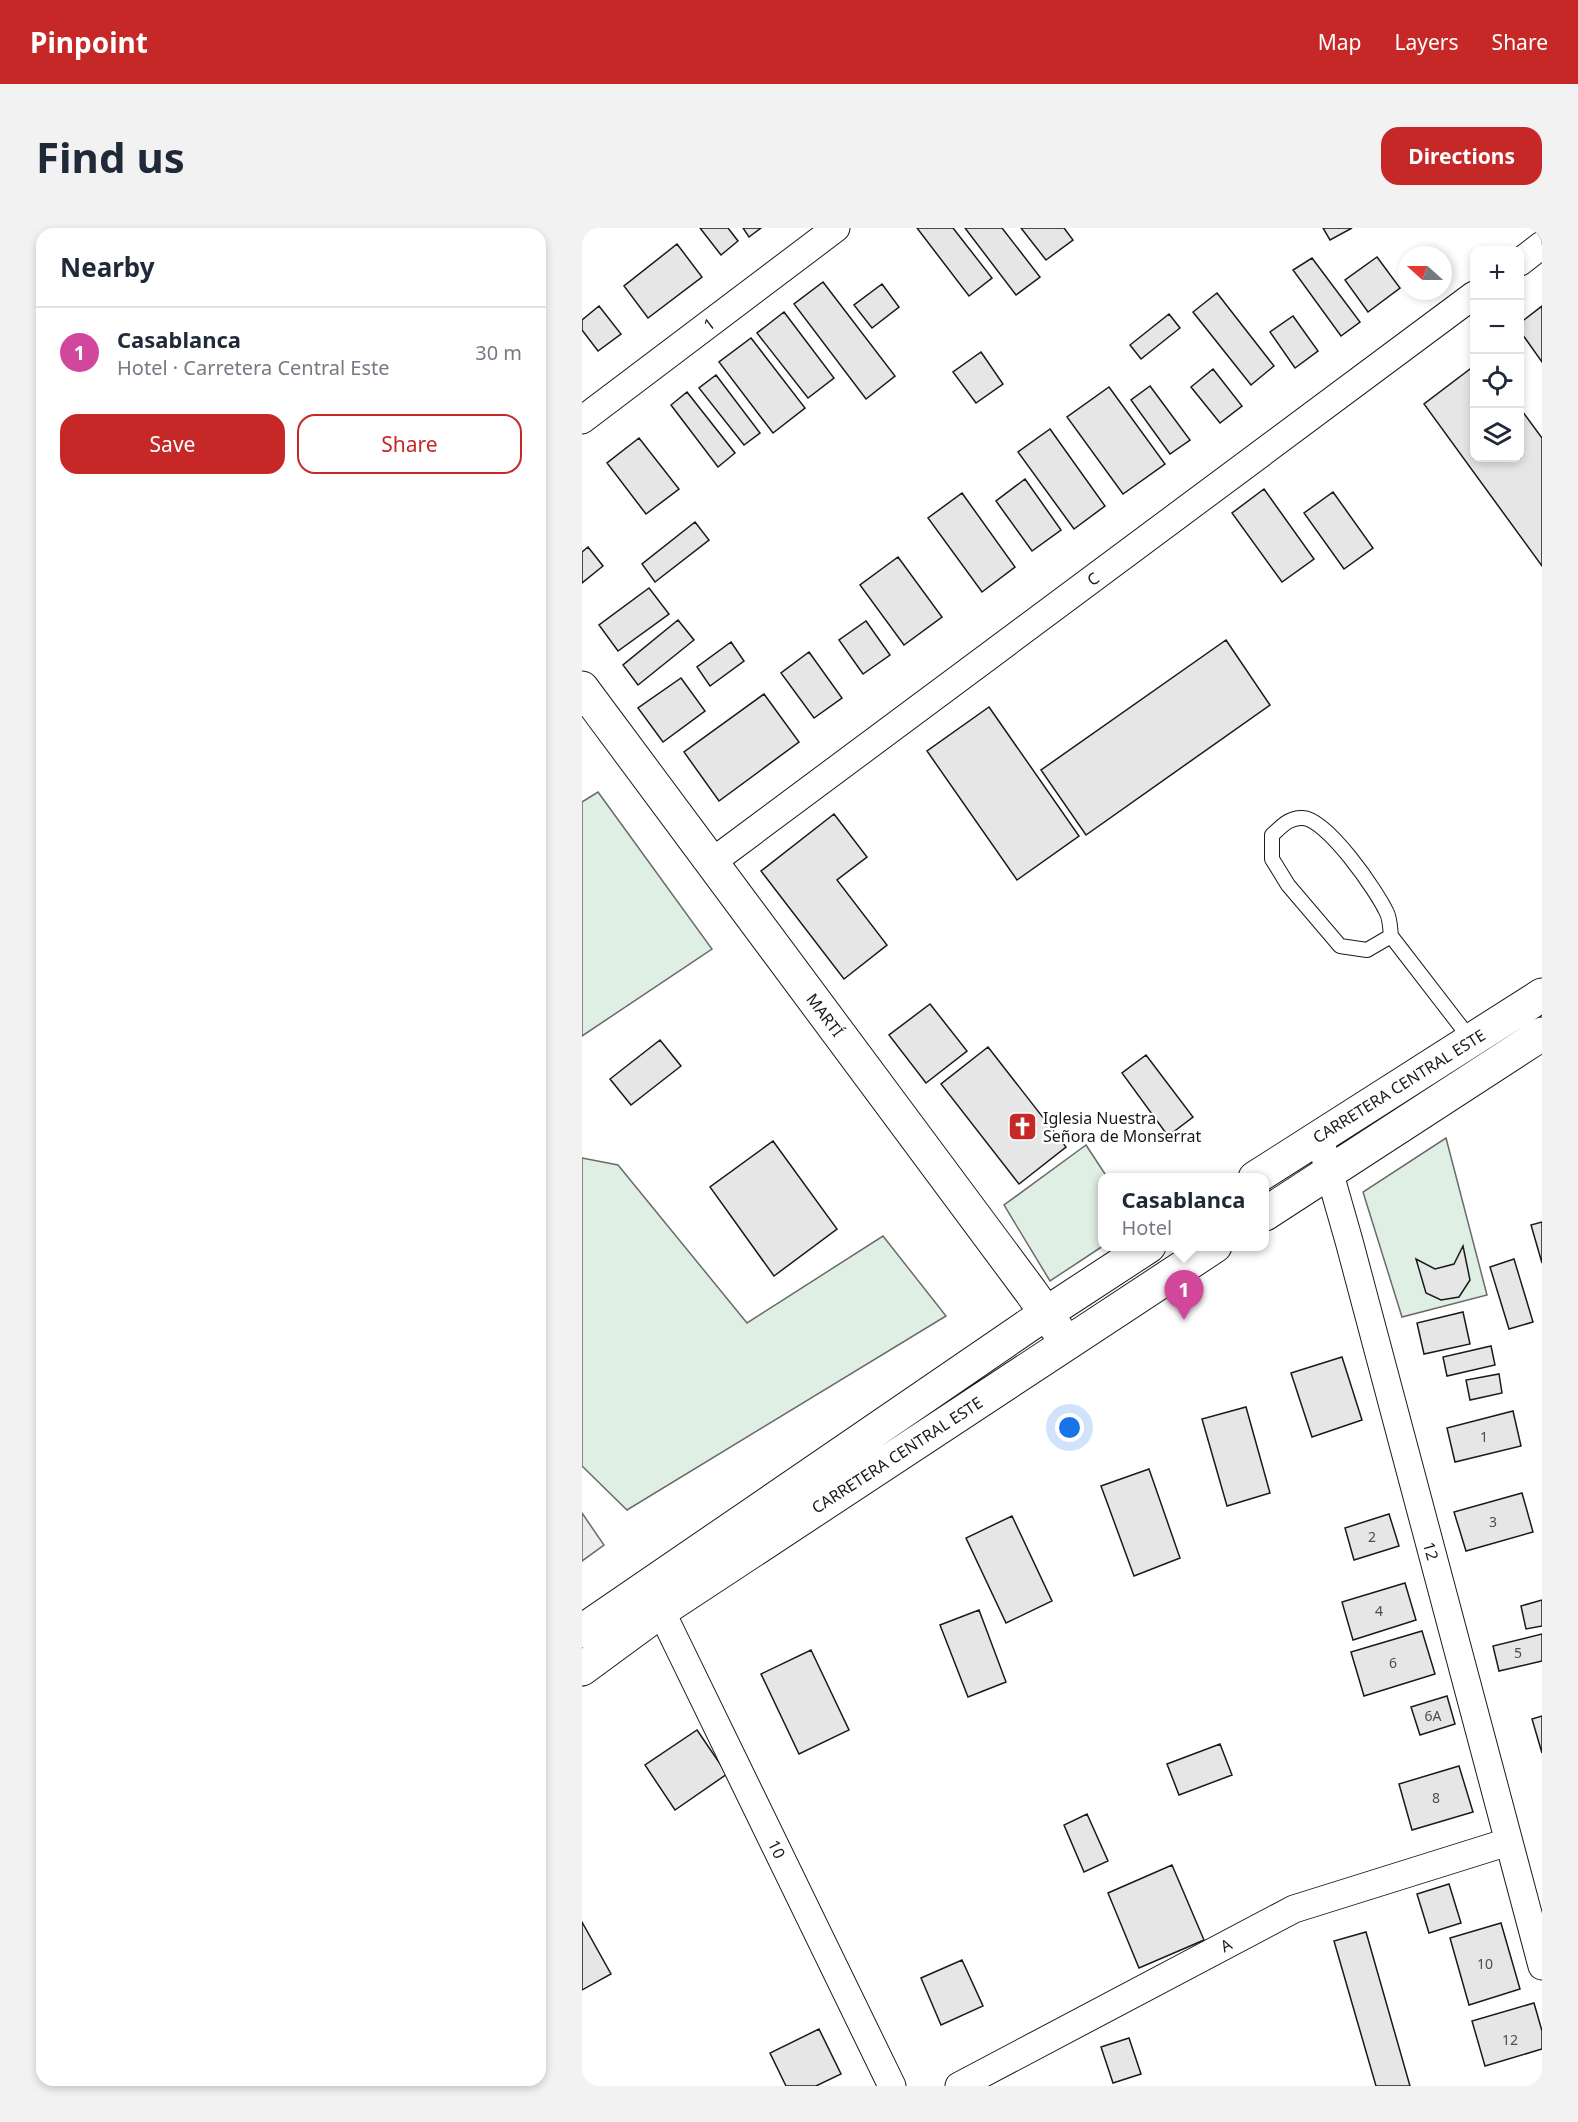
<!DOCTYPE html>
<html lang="en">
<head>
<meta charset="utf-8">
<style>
  :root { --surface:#fff; --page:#f2f2f3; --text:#1f2937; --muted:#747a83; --line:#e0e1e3; --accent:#c62828 }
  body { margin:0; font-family:"Noto Sans",sans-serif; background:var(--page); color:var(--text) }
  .controls { position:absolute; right:18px; top:18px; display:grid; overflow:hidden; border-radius:12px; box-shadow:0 3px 9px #0003 }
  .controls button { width:54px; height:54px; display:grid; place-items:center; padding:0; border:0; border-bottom:2px solid var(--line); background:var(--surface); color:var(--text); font:30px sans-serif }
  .compass { position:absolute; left:816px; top:18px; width:54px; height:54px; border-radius:50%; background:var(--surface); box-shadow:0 3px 9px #0003; rotate:291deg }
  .you { position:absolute; left:488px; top:1200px; width:21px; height:21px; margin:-15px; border:4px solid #fff; border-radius:50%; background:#1a73e8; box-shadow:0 0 0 9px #1a73e833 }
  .badge { display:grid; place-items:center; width:39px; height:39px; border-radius:50%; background:var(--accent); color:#fff; font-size:20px; font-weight:700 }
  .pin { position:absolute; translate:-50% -50px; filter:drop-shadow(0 2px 3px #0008) }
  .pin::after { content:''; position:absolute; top:32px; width:21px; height:18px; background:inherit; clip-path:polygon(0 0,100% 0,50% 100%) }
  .popup { position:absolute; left:516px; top:945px; width:171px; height:78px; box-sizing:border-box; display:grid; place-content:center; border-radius:12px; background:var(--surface); filter:drop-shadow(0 2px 4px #0005); font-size:20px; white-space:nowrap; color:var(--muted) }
  .popup b { font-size:22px; color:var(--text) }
  .popup::after { content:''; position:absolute; left:50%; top:100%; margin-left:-12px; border:12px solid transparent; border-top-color:var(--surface) }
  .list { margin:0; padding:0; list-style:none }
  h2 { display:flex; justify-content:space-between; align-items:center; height:78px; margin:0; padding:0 24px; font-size:26px }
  h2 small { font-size:20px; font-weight:400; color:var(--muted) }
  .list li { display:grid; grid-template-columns:39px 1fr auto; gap:18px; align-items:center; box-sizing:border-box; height:90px; padding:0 24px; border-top:2px solid var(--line) }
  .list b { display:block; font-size:22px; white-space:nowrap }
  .list p { margin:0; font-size:20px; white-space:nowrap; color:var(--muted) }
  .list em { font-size:20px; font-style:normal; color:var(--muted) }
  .actions { display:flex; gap:12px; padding:18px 24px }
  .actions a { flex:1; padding:14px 0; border:2px solid var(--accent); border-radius:18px; text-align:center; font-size:21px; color:var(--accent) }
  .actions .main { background:var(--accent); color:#fff }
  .icon { flex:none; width:33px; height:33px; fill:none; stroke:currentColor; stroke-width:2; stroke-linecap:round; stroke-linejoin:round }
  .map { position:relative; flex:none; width:960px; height:1858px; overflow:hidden; border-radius:18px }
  header { display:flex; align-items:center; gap:36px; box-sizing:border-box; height:84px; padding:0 30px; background:var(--accent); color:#fff }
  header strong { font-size:28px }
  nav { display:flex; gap:33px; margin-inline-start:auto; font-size:21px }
  .intro { display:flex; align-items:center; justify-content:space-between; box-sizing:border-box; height:144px; padding:0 36px }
  h1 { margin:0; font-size:42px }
  .button { padding:15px 27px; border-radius:18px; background:var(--accent); color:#fff; font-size:21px; font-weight:700 }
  main { display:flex; gap:36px; padding:0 36px }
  aside { flex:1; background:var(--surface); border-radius:18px; box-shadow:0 3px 9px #0003 }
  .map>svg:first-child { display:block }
  .green { fill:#e0efe3; stroke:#6a6a6a; stroke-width:1.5 }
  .parking { fill:#ededed; stroke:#6a6a6a; stroke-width:1.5 }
  .building { fill:#e6e6e6; stroke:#1a1a1a; stroke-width:1.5 }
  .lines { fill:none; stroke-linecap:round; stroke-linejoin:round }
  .lane-casing { stroke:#1a1a1a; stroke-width:16 }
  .street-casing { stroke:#1a1a1a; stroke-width:29 }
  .secondary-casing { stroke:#1a1a1a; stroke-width:35 }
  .primary-casing { stroke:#1a1a1a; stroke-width:35 }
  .lane { stroke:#fff; stroke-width:14 }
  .street { stroke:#fff; stroke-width:27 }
  .secondary { stroke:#fff; stroke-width:33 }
  .primary { stroke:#fff; stroke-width:33 }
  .labels { text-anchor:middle; stroke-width:4.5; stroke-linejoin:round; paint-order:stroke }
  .number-label { font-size:14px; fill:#4d4d4d }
  .street-label { font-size:16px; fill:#1a1a1a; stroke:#fff }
  .poi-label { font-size:16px; fill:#1a1a1a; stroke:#fff; text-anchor:start }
</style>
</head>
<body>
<header>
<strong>Pinpoint</strong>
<nav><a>Map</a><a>Layers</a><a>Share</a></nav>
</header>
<div class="intro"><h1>Find us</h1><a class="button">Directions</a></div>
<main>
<aside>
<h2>Nearby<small></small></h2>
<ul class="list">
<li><span class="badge" style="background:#d1479c">1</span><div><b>Casablanca</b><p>Hotel · Carretera Central Este</p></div><em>30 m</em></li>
</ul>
<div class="actions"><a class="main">Save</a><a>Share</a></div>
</aside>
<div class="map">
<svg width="960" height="1858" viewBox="0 0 960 1858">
  <rect width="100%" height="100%" fill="#fff"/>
  <path class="green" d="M16 564 130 721 0 808V574Z
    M864 910 905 1067 820 1089 781 964Z
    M504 917 525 949 521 950V1018L468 1053 422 977Z
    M0 930 36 937 165 1095 301 1008 364 1088 45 1282 0 1238Z"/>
  <path class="parking" d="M0 1285 22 1317 0 1333Z"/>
  <path class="building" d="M118 0H146L156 13 139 27Z
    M161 0H179L167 9Z
    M335 0H371L410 50 387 68Z
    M383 0H420L458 49 434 67Z
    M439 0H482L491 12 464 32Z
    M741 0H770L748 12Z
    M95 16 120 49 66 90 42 58Z
    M795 29 818 60 786 84 763 52Z
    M730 30 778 94 759 108 711 42Z
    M241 54 313 148 284 171 212 76Z
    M300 56 317 79 290 100 272 77Z
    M635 65 692 138 669 157 611 84Z
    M17 78 39 106 16 123 0 102V92Z
    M960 78V134L938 103V95Z
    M202 84 252 150 226 170 175 105Z
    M587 86 598 100 559 131 548 117Z
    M711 88 736 123 713 140 688 104Z
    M169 110 223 180 191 205 137 134Z
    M399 124 421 156 394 175 371 144Z
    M892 138V230H938V180L960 210V338L842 176Z
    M631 141 660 178 638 195 609 159Z
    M134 147 178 205 162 217 117 160Z
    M568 158 608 212 588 226 549 172Z
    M527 159 583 236 541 266 485 189Z
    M105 164 153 225 136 239 89 177Z
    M468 201 523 278 492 301 436 224Z
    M57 210 97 261 64 286 25 235Z
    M443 251 479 302 450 323 414 273Z
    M682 261 732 331 700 354 650 285Z
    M751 264 791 320 762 341 722 285Z
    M380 265 433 339 400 364 346 290Z
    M113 294 127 312 73 354 60 336Z
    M6 319 21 338 0 355V324Z
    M316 329 360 389 322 417 278 357Z
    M67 360 87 386 36 423 17 397Z
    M96 392 112 412 56 457 41 437Z
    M284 393 308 427 281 446 257 412Z
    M644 412 688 477 504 607 459 542Z
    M149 414 162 433 128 458 115 439Z
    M227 424 260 470 232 490 199 445Z
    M99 450 123 483 81 514 56 480Z
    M182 466 217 514 137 573 102 524Z
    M407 479 497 608 435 652 345 523Z
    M252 586 285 629 255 652 305 717 262 751 179 643Z
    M348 776 385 823 344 855 307 807Z
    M78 812 99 838 49 877 28 851Z
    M406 819 484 919 437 956 359 856Z
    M564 827 611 889 586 908 540 845Z
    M191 913 255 1001 192 1048 128 959Z
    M960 994V1035L949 997Z
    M881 1018 888 1052 877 1069 859 1072 844 1065 834 1031 853 1041 872 1036Z
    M932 1031 951 1094 927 1101 908 1039Z
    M881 1084 888 1116 842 1126 835 1095Z
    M909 1118 913 1137 865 1148 861 1129Z
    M760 1129 780 1192 730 1209 709 1145Z
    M917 1146 920 1165 888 1172 884 1152Z
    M664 1179 688 1265 645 1278 620 1191Z
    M931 1183 939 1218 873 1234 865 1200Z
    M567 1241 598 1330 552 1348 519 1258Z
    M940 1265 951 1304 884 1323 872 1284Z
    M807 1286 817 1318 772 1332 763 1300Z
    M430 1288 470 1373 424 1395 384 1310Z
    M823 1355 834 1392 771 1412 760 1374Z
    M960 1372V1398L944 1401 939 1378Z
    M397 1382 424 1454 386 1469 358 1397Z
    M840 1403 853 1446 782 1468 769 1424Z
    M960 1406V1433L917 1443 911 1418Z
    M229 1422 267 1502 217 1526 179 1446Z
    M865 1468 873 1496 838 1507 829 1479Z
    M960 1488V1525L950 1491Z
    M115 1502 145 1546 93 1582 63 1537Z
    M638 1516 650 1547 597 1567 585 1536Z
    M877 1538 891 1584 830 1602 817 1556Z
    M505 1586 526 1633 502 1644 482 1597Z
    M590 1637 622 1712 557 1740 526 1665Z
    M867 1656 879 1695 847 1705 835 1666Z
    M0 1694 29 1746 0 1762Z
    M919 1695 938 1761 887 1777 868 1710Z
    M784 1704 828 1858H794L752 1713Z
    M380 1732 401 1778 359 1797 339 1750Z
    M952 1775 960 1803V1821L903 1838 890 1793Z
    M237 1801 259 1846 234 1858H204L188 1825Z
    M547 1810 559 1846 531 1855 519 1819Z"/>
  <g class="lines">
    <defs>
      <path id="lane" d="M809 708 785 722 758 718 706 657 690 631V607C699 599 707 589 721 590 745 591 795 663 805 685 808 691 808 700 809 708L890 813"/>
      <path id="street" d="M938 34 960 17
        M0 192 254 0
        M130 634 892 67
        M737 908 767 1013 960 1738
        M79 1383 310 1858
        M377 1858 712 1681 926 1614"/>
      <path id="secondary" d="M0 460 449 1064 485 1115"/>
      <path id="primary" d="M673 950 960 767
        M683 986 960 806
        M0 1403 463 1086 567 1018
        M0 1441 79 1383 633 1018"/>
    </defs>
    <use href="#lane" class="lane-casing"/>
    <use href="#street" class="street-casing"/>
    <use href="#secondary" class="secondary-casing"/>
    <use href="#primary" class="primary-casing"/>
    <use href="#lane" class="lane"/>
    <use href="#street" class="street"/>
    <use href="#secondary" class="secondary"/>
    <use href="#primary" class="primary"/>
  </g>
  <defs>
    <symbol id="church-square" viewBox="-11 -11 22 22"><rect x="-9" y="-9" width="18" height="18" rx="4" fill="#c62828" stroke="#fff"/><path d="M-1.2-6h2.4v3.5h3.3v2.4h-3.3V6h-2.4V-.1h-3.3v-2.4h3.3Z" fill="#fff"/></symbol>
  </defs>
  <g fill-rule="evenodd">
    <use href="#church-square" x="424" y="882" width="33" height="33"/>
  </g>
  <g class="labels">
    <g class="number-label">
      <text x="902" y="1214">1</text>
      <text x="911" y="1299">3</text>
      <text x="790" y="1314">2</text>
      <text x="797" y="1388">4</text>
      <text x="936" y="1430">5</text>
      <text x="811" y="1440">6</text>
      <text x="851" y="1493">6A</text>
      <text x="854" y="1575">8</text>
      <text x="903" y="1741">10</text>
      <text x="928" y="1817">12</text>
    </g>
    <g class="street-label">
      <text transform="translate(127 96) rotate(-37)" y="6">1</text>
      <text transform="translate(511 351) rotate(-37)" y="6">C</text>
      <text transform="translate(243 787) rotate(53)" y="6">MARTÍ</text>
      <text transform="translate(817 858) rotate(-32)" y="6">CARRETERA CENTRAL ESTE</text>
      <text transform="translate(315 1227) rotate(-33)" y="6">CARRETERA CENTRAL ESTE</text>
      <text transform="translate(849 1323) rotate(75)" y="6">12</text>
      <text transform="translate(195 1621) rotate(64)" y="6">10</text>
      <text transform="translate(644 1717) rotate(-28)" y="6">A</text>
    </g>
    <g class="poi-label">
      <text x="461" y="896">Iglesia Nuestra<tspan x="461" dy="18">Señora de Monserrat</tspan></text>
    </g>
  </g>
</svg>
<div class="controls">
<button>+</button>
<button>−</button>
<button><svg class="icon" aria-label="locate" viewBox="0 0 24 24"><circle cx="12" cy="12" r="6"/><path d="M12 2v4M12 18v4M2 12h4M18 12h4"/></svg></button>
<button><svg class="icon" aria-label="layers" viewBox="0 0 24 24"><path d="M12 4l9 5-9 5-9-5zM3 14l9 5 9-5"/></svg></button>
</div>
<svg class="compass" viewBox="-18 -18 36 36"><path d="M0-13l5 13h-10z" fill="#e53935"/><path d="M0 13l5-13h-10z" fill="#747a83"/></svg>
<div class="you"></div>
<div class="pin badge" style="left:602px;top:1092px;background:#d1479c">1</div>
<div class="popup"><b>Casablanca</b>Hotel</div>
</div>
</main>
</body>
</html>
